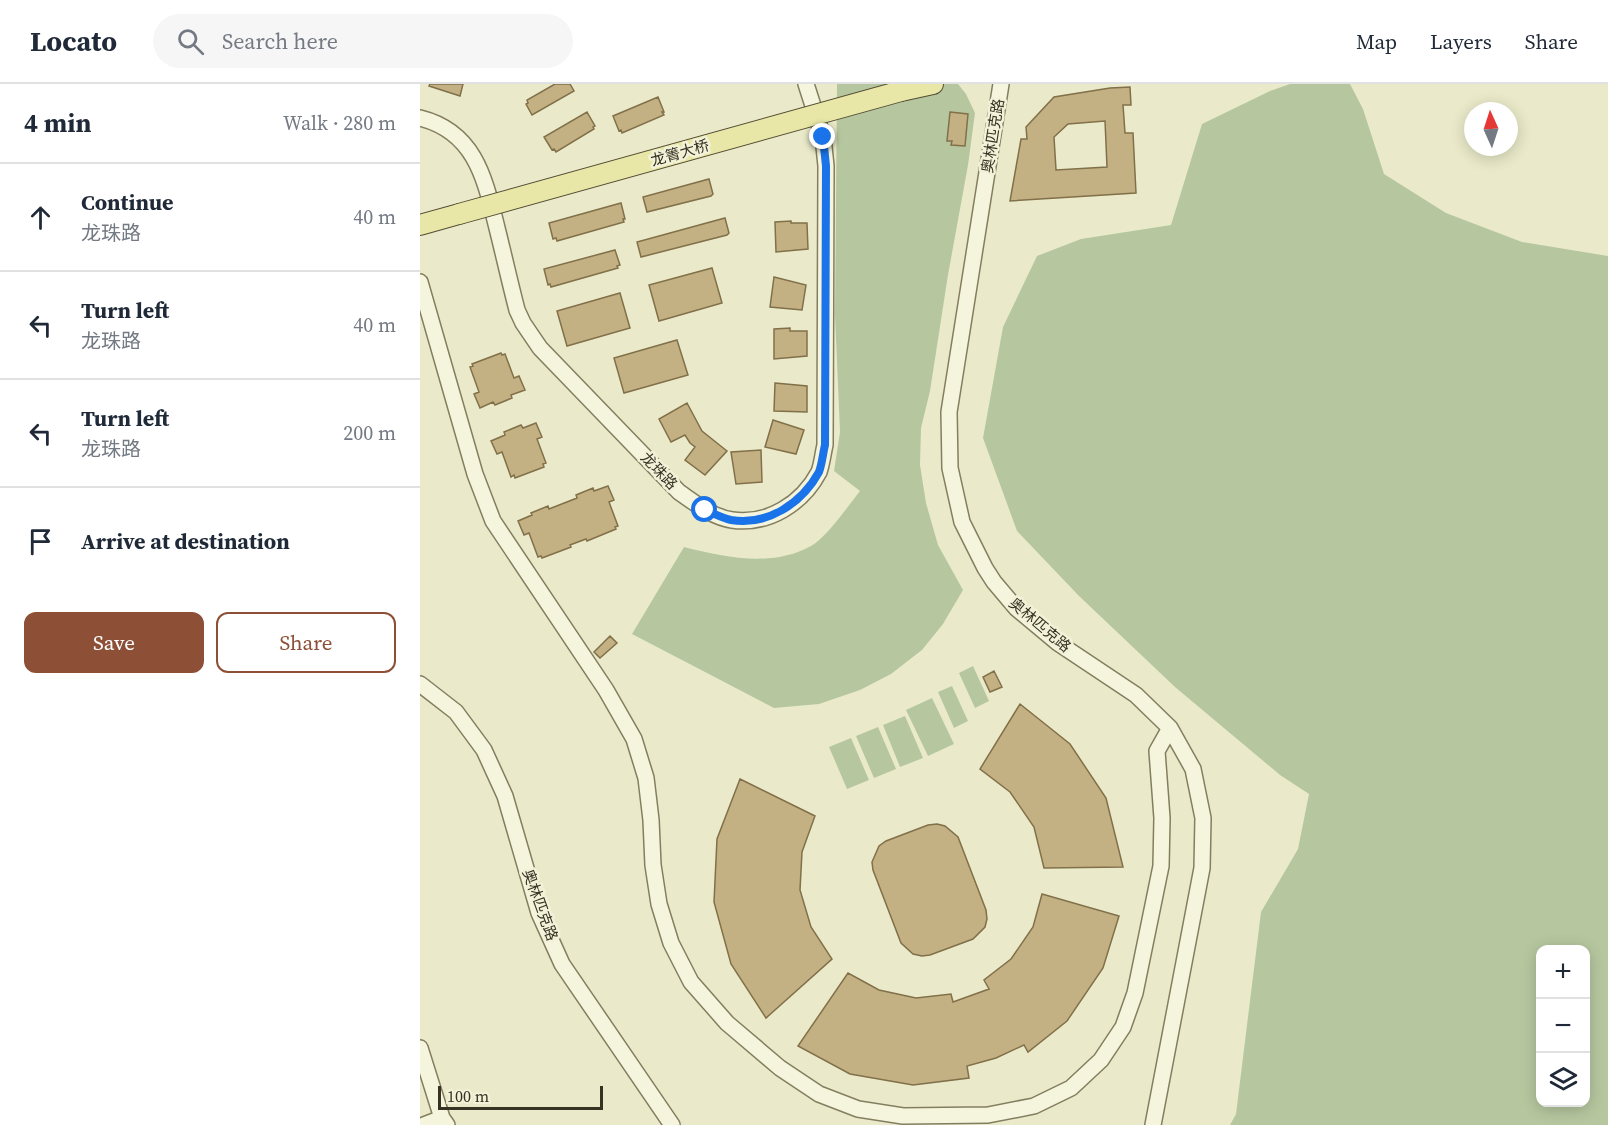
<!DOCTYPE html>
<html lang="en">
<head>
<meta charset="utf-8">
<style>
  :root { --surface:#fff; --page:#f6f6f7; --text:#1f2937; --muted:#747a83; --line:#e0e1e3; --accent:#8d5037 }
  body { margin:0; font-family:"Source Serif 4","Noto Sans SC",serif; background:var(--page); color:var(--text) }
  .controls { position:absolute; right:18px; bottom:18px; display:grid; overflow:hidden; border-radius:12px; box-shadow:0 3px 15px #0003 }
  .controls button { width:54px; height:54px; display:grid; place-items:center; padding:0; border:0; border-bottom:2px solid var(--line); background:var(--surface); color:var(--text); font:30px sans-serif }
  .compass { position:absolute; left:1044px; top:18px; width:54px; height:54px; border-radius:50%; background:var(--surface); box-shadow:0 3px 15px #0003; rotate:357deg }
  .scale { position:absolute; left:18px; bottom:15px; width:165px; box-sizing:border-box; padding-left:6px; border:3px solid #373222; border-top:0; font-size:16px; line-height:21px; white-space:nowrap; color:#373222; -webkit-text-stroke:4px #f2f2d9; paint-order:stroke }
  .stop { position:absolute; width:18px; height:18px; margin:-14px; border:4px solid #1a73e8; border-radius:50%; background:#fff }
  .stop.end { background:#1a73e8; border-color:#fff; box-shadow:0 2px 6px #0008 }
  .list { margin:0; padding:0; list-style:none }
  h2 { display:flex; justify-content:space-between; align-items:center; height:78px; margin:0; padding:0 24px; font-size:26px }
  h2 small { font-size:20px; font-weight:400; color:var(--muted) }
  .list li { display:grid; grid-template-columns:39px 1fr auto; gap:18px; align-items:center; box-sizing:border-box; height:108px; padding:0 24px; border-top:2px solid var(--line) }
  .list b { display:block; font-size:22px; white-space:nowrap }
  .list p { margin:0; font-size:20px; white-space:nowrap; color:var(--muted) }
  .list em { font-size:20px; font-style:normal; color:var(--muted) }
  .actions { display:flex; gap:12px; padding:18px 24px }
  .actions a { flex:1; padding:14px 0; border:2px solid var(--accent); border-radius:12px; text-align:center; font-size:21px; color:var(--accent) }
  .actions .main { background:var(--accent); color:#fff }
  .icon { flex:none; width:33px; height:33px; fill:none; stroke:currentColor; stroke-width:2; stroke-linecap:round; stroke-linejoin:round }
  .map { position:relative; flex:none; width:1188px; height:1041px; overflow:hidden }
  header { display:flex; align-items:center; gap:36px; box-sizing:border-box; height:84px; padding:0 30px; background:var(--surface); border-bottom:2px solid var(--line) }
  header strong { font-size:28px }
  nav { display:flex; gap:33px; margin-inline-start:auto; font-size:21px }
  .search { width:420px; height:54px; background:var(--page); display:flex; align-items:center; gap:15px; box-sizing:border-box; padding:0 21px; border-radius:33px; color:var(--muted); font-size:22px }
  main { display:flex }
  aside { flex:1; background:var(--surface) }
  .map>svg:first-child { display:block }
  .green { fill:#b6c79f; fill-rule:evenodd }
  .building { fill:#c3b184; stroke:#817049; stroke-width:1.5; fill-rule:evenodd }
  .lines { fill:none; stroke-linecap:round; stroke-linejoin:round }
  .minor-casing { stroke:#847e60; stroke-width:18 }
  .major-casing { stroke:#534c34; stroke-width:22 }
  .minor { stroke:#f5f5dd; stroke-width:15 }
  .major { stroke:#e8e7a7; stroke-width:20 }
  .major-bridge-casing { stroke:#534c34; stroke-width:22; stroke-linecap:butt }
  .major-bridge { stroke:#e8e7a7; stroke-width:20 }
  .route { stroke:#1a73e8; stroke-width:8 }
  .labels { text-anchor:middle; stroke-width:5; stroke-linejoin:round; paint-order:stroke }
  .street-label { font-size:15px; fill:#373222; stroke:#f2f2d9 }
</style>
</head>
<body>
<header>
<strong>Locato</strong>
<div class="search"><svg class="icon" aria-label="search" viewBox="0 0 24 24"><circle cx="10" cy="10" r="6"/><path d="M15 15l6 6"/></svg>Search here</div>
<nav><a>Map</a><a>Layers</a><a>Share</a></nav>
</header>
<main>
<aside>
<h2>4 min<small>Walk · 280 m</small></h2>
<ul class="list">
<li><svg class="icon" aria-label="ahead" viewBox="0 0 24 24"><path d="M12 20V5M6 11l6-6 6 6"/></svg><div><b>Continue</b><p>龙珠路</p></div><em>40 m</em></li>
<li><svg class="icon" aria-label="left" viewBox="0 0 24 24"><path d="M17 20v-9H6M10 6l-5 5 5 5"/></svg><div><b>Turn left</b><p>龙珠路</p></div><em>40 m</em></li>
<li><svg class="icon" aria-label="left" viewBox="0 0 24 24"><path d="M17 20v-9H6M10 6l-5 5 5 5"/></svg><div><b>Turn left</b><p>龙珠路</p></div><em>200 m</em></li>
<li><svg class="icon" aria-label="arrive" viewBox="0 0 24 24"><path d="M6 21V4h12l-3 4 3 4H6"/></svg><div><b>Arrive at destination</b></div></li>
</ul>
<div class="actions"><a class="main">Save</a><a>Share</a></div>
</aside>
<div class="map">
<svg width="1188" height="1041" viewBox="0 0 1188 1041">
  <rect width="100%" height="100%" fill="#eaeaca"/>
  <path class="green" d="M417 0H538L546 10 555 29 548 81 528 191 510 307 501 344 500 381 506 419 518 461 543 506 523 540 502 566 471 590 440 606 399 620 354 624 212 550 264 463C305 473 351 484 391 462 407 453 428 422 440 407L414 387 420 348 415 231Z
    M870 0H930L943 25 964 90 1026 129 1102 158 1188 172V1041H810L816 1030 841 828 878 765 889 710 860 691 755 603 659 512 597 447 563 354 583 243 617 172 661 155 751 141 782 40 850 7ZM1120 866H1166V1018H1120Z
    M553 582 569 617 555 624 539 589Z
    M532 602 548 637 534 644 518 608Z
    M512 614 534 660 508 672 486 626Z
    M485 632 503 674 480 683 463 641Z
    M458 643 476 685 454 694 436 652Z
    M431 654 449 696 427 705 409 663Z"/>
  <path class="building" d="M10 0H43L40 12 9 2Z
    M135 0H150L154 7 112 31 106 20 108 19 107 16Z
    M710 3 711 21H703L705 49H713L716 109 590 117 601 55H607L606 43 634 13 690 4ZM685 37 687 83 636 86 634 53 648 40Z
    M238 13 244 28H242L244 31 202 49 201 46 199 47 193 32Z
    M167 28 175 42 173 43 174 45 136 68 134 65 132 66 124 53Z
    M530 28 548 30 545 62 531 61 532 57H527Z
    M289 95 293 110 291 112 227 128 223 113Z
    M201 119 205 135H203L204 138 137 157 136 154 133 155 129 139Z
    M305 134 309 149 307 151 221 173 217 158Z
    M371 137V139H387L388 165 356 168 355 138Z
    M195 166 200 181 197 182 198 184 131 203 130 200 128 201 124 185Z
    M292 184 302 219 239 237 229 201Z
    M354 193 386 201 382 226 350 223Z
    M200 209 210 244 147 262 137 227Z
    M370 244V247H387V272L354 275V245Z
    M257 256 268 291 204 309 194 274Z
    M81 269 82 271 85 270 94 294 99 292 105 306 91 311 92 314 75 321 73 318 60 324 54 310 59 308 50 283 53 282 52 280Z
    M355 299 387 302V328L354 327Z
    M267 319 282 347 307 367 285 391 265 376 275 363 270 359 265 351 251 358 239 335Z
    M353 336 384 346 376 370 345 363Z
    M116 339 122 353 117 355 126 379 123 380 124 383 95 394 94 391 91 393 82 368 77 370 71 357 85 351 84 348 101 341 103 344Z
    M341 366 342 398 316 400 311 368Z
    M188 402 194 416 189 418 198 442 195 443 196 445 167 457 166 455 150 461 151 463 122 474 121 472 118 473 109 449 104 451 98 437 112 431 111 429 128 422 129 425 157 414 156 411 173 404 174 407Z
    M190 552 197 559 180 574 174 568Z
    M574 587 582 603 570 608 563 593Z
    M600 620 650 660 686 714 703 783 624 784 614 743 590 708 560 685Z
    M320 695 395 732 382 768 380 806 391 843 412 875 346 934 311 880 294 818 297 755Z
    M517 740 525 742 538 753 566 826 567 835 565 843 553 855 510 871 502 872 493 870 481 859 453 786 452 778 459 762 466 757 508 741Z
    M622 810 699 832 683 884 647 937 608 968 604 961 576 974 547 982 549 994 493 1001 430 990 378 962 428 889 459 906 496 914 531 910 533 918 569 905 564 896 591 875 613 843Z"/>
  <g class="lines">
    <defs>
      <path id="minor" d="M581 0 529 328 530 384 542 438 565 484 574 498 596 524 638 559 716 611 750 644 773 685 783 734 782 784 733 1041
        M0 34C56 48 65 96 77 144 84 172 90 199 97 226L103 239 120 264 259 408C275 419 292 433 312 436 348 441 382 420 399 388 402 380 403 369 405 361L406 82 403 53 386 0
        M0 198 55 390 73 437 186 606 214 655 226 694 231 736 233 781 239 820 251 859 271 898 307 939 360 984 399 1010 438 1025 483 1032 568 1031 614 1022 651 1004 681 976 703 943 715 909 741 782 742 734 737 667 750 644
        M0 600 36 628 64 666 85 712 119 829 142 880 252 1041
        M0 964 22 1034 27 1041
        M4 1041 22 1034"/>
      <path id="major" d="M481 7 513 0
        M0 141 39 130"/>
    </defs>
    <use href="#minor" class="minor-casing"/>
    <use href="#major" class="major-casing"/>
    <use href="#minor" class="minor"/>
    <use href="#major" class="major"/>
    <defs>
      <path id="major-bridge" d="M39 130 481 7"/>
    </defs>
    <use href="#major-bridge" class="major-bridge-casing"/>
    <use href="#major-bridge" class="major-bridge"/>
  </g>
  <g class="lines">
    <path class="route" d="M285 426C293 429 302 434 311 436 348 442 382 419 399 388 402 380 403 369 405 361L406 82 403 53"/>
  </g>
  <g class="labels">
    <g class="street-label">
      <text transform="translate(573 52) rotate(-81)" y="5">奥林匹克路</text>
      <text transform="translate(260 69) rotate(-16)" y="5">龙箐大桥</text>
      <text transform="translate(239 387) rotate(46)" y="5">龙珠路</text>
      <text transform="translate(620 541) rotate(40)" y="5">奥林匹克路</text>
      <text transform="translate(120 821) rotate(70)" y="5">奥林匹克路</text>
    </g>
  </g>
</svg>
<div class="controls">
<button>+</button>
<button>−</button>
<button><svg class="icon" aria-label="layers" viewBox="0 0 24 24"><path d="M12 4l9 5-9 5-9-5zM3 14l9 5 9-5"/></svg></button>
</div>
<svg class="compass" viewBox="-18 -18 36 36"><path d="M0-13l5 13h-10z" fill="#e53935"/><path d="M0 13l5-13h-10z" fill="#747a83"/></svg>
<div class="scale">100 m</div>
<div class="stop" style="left:285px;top:426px"></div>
<div class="stop end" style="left:403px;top:53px"></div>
</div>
</main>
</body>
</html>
